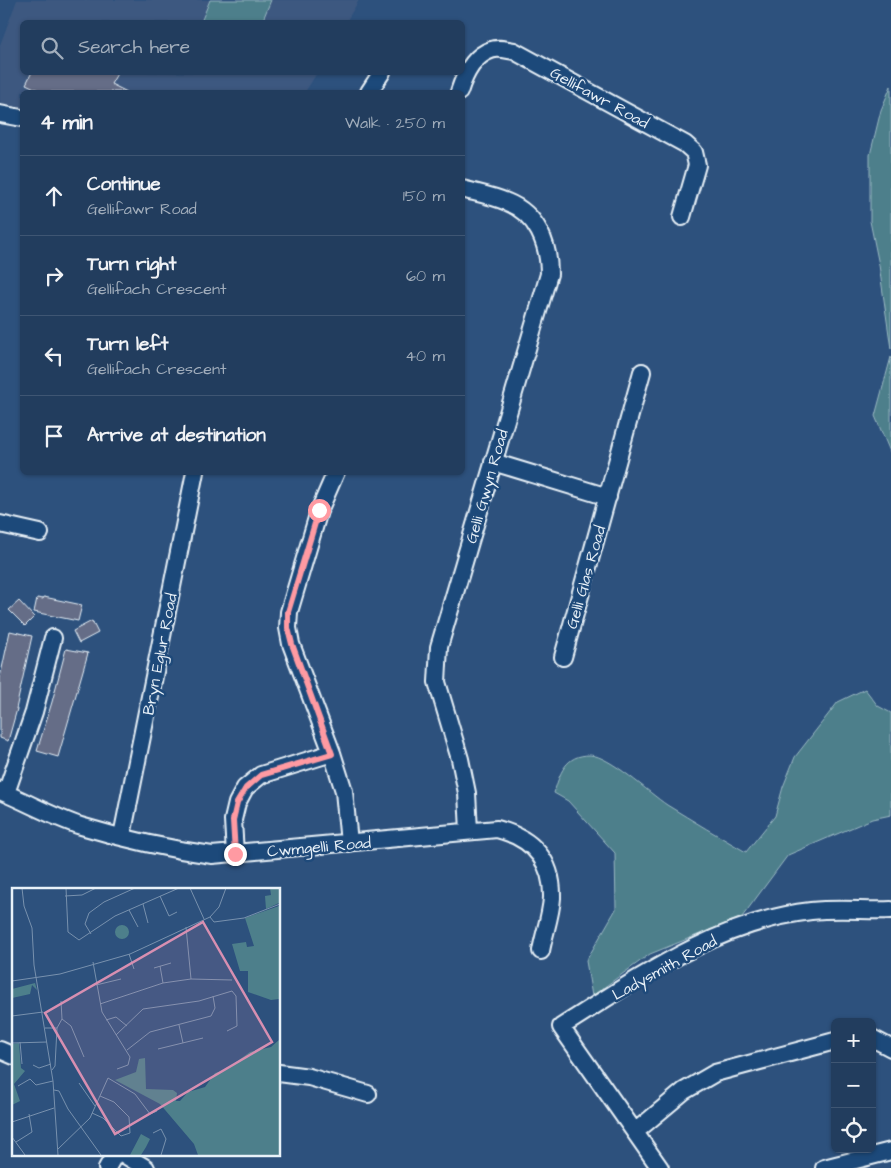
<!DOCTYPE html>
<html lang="en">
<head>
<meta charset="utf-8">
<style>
  :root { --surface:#223d5e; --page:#2a4464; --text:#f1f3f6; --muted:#a2aebc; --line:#3f5673 }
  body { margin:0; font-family:"Architects Daughter",sans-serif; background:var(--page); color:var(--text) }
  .controls { position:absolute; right:15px; bottom:15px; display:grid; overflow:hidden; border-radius:8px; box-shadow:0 1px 4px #0004 }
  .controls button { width:45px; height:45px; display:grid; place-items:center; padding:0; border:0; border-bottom:1px solid var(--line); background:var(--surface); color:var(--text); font:25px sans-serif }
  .stop { position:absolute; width:15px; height:15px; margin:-11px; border:4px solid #ff9aa2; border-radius:50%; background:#fff }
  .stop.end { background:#ff9aa2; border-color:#fff; box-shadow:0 1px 5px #0008 }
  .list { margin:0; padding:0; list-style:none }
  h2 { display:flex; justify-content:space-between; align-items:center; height:65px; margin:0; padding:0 20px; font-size:21px }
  h2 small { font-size:16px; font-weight:400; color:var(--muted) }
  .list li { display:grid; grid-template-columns:32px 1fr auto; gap:15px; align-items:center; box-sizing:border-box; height:80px; padding:0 20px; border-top:1px solid var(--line) }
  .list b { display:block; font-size:19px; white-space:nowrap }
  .list p { margin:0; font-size:16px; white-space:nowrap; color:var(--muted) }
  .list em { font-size:16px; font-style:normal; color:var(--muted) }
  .icon { flex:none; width:28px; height:28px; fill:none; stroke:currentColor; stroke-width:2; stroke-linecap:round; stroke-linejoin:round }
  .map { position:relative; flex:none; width:891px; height:1168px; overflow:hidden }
  .search { position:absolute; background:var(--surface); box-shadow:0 1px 4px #0004; left:20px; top:20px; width:445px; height:55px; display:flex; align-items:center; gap:12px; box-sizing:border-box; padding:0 18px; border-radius:8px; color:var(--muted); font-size:19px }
  .panel { position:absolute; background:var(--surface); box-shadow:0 1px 4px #0004; left:20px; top:90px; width:445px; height:385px; border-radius:8px }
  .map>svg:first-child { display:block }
  .built { fill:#3e5980 }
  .green { fill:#4d7f8b; stroke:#9ab8c2 }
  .building { fill:#656d87; stroke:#e8f1f8 }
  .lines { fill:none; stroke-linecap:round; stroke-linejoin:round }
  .minor-casing { stroke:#e8f1f8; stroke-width:20 }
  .minor { stroke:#1f4a7a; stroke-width:16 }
  .route { stroke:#ff9aa2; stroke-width:6 }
  .labels { text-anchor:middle; stroke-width:5; stroke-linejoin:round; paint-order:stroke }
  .street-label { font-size:16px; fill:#e8f1f8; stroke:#1f4a7a }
  .inset-road { fill:none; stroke:#7891ae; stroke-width:1 }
  .view { fill:#d78fb1; fill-opacity:0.15; stroke:#d78fb1; stroke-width:2.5 }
  .inset-edge { fill:none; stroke:#e8f1f8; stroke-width:2.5 }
</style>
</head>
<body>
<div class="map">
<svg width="891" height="1168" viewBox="0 0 891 1168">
  <rect width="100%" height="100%" fill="#2d517d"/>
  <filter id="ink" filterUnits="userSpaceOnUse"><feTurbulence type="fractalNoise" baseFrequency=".02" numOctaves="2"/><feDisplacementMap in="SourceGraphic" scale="10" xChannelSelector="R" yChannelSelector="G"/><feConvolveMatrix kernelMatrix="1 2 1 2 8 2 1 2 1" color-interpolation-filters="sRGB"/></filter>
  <g filter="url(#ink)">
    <path class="built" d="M17 0H359L346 22H22V72L317 73 305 92H22V110L0 104V45Z"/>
    <path class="green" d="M210 0H271L262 22H201Z
      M891 86V349L879 265 870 221V155L881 110Z
      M891 357V454L875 416Z
      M865 689 878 706 891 713V815L872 819 788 855 742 917 650 954 592 996 586 961 616 909 615 853 568 801 554 793C560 773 565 755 590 755 610 756 649 793 667 805 693 821 720 837 746 852L775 816 783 787 795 757 838 702Z"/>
    <path class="building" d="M32 72H118L111 84 127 92H43L26 84Z
      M44 597 82 605 78 621 34 612 37 598 43 599Z
      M19 601 34 617 25 626 9 610Z
      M92 621 98 633 79 643 73 631Z
      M10 631 32 636 16 709H17L8 741 0 738V678Z
      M66 649 88 653 58 757 37 751 52 702Z"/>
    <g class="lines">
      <defs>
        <path id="minor" d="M369 92 382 72
          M459 92C464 76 473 56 491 50 498 47 507 50 514 51L685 144 694 152 697 165 682 217
          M0 114 22 118
          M462 189C477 193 493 196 507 202 537 214 549 244 549 274L439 647 437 682 460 759 467 793 469 831
          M493 462 608 497
          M336 472 319 511 289 612 288 628 291 644 332 753 344 791 349 843
          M0 524 40 533
          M563 657 642 372
          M0 791C27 802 53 817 81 826 124 839 168 849 212 855L497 829C532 838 553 860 552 898 551 915 544 934 541 951
          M6 793 34 712 53 638
          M122 836 195 472
          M235 854 233 820 237 803 245 788 261 775 332 753
          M872 1038 891 1048
          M0 1050 14 1056
          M279 1073 309 1077 368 1094
          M635 1132 684 1091 715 1073 835 1041
          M123 1154 146 1168
          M107 1168 115 1154
          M660 1168 561 1027C639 978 717 922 811 911 837 908 865 911 891 910
          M824 1168 891 1151"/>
      </defs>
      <use href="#minor" class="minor-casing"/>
      <use href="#minor" class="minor"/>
    </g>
  </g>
  <g class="lines" filter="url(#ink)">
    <path class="route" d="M235 854 233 820 237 803 246 788 261 775 332 754 292 644 288 628V612L319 510"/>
  </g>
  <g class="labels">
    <g class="street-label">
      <text transform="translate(600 97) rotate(29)" y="6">Gellifawr Road</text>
      <text transform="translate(486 486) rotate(-74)" y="6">Gelli Gwyn Road</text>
      <text transform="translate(585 577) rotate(-74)" y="6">Gelli Glas Road</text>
      <text transform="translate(159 654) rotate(-79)" y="6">Bryn Eglur Road</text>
      <text transform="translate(319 846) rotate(-5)" y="6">Cwmgelli Road</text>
      <text transform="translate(664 967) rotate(-29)" y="6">Ladysmith Road</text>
    </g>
  </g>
  <g transform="translate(12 888)">
    <rect width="268" height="268" fill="#2d517d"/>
    <path d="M258 0H267V15L254 21 253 8 259 7ZM267 18V111L259 112 236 104V83H228L220 56 234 54 235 59 242 58 233 30ZM103 44a7 7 0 1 1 14 0a7 7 0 1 1-14 0ZM23 95 25 102 20 97 18 106 0 110V101ZM267 152V267H186L182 256 148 216 103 192 124 184 127 171 133 170 134 201 161 202 165 205 164 213H168L176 204 193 199 203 185 213 182 238 164 259 159ZM7 155 9 180 13 183 2 196 8 213 0 217V156ZM129 246 138 251 134 259 129 267H118Z" fill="#4d7f8b"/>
    <path class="inset-road" d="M10 0 12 18 20 40 22 77 41 193 46 267M54 0 56 44 67 52 103 28 167 0M178 0 192 31M53 8 70 7 84 0M148 8 157 28 165 24M131 16 136 35M117 22 126 39M198 29 202 34 232 30 268 16M174 39 179 91M79 46 73 36 77 25 92 14 123 0M117 66 122 81M81 74 90 124 118 169 116 177 105 181M148 78 151 95M142 80 159 75M0 93 48 86 118 66 198 29 207 19 214 0M84 97 109 91M88 116 151 95 179 91 220 92M0 128 31 124M50 131 59 138 72 169M94 132 104 129 115 138M167 137 171 155M33 140H45L50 131 49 113M104 147 131 121 187 113 220 103 224 108 225 138 215 143M8 154 10 176M0 155 35 154M146 161 191 150M115 162 138 144 199 128 203 120 201 108M21 177 27 180 39 176M40 182 43 178 45 140M67 195 83 218M6 198 18 191 24 197 41 193M42 202 47 203 56 221 89 267M80 225 91 230 109 248 118 245 117 229 102 214 88 208M0 234 42 220M141 245 149 241 154 251 149 267M0 249 13 267M4 254 20 244 17 226M46 261 78 230 96 190 123 206 138 226 145 223"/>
    <path class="view" d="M191 34 260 154 103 246 33 125Z"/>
    <rect width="268" height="268" class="inset-edge"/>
  </g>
</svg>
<div class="controls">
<button>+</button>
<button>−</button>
<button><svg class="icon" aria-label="locate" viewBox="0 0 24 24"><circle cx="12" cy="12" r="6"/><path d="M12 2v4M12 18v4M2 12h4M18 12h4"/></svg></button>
</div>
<div class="stop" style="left:319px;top:510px"></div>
<div class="stop end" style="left:235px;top:854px"></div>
<div class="search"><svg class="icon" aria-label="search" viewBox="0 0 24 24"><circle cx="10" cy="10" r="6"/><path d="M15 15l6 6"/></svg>Search here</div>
<section class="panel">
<h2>4 min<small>Walk · 250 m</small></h2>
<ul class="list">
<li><svg class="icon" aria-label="ahead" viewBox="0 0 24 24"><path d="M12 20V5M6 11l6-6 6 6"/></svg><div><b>Continue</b><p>Gellifawr Road</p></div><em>150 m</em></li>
<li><svg class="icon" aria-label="right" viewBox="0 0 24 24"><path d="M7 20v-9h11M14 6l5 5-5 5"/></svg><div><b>Turn right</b><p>Gellifach Crescent</p></div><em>60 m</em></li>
<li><svg class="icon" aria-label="left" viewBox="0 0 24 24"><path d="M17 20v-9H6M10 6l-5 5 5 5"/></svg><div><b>Turn left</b><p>Gellifach Crescent</p></div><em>40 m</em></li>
<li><svg class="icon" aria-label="arrive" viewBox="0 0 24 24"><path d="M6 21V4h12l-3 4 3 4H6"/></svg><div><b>Arrive at destination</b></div></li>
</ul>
</section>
</div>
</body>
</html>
